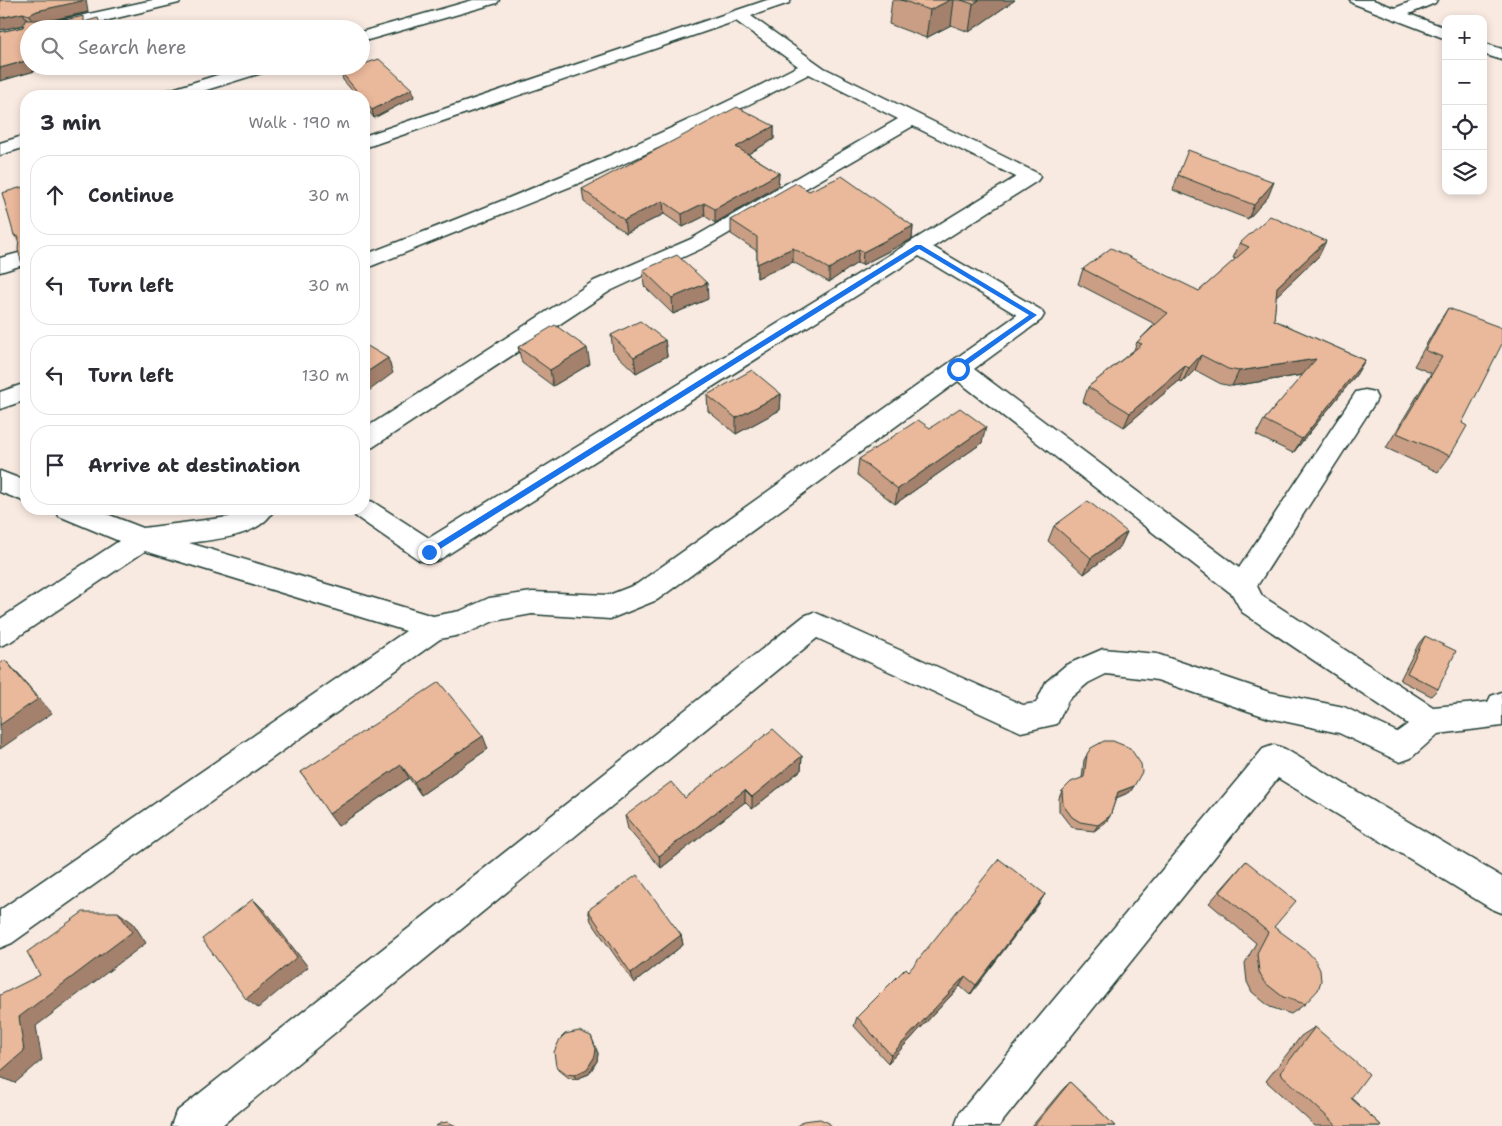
<!DOCTYPE html>
<html lang="en">
<head>
<meta charset="utf-8">
<style>
  :root { --surface:#fff; --page:#f7f7f7; --text:#2b2b33; --muted:#7c7c81; --line:#e1e1e2 }
  body { margin:0; font-family:"Shantell Sans",sans-serif; background:var(--page); color:var(--text) }
  .controls { position:absolute; right:15px; top:15px; display:grid; overflow:hidden; border-radius:10px; box-shadow:0 2px 8px #0003 }
  .controls button { width:45px; height:45px; display:grid; place-items:center; padding:0; border:0; border-bottom:1px solid var(--line); background:var(--surface); color:var(--text); font:25px sans-serif }
  .stop { position:absolute; width:15px; height:15px; margin:-11px; border:4px solid #1a73e8; border-radius:50%; background:#fff }
  .stop.end { background:#1a73e8; border-color:#fff; box-shadow:0 1px 5px #0008 }
  .list { margin:0; padding:0; list-style:none }
  h2 { display:flex; justify-content:space-between; align-items:center; height:65px; margin:0; padding:0 20px; font-size:21px }
  h2 small { font-size:16px; font-weight:400; color:var(--muted) }
  .list li { display:grid; grid-template-columns:32px 1fr auto; gap:15px; align-items:center; box-sizing:border-box; height:80px; margin:0 10px 10px; padding:0 10px; border:1px solid var(--line); border-radius:20px }
  .list b { display:block; font-size:19px; white-space:nowrap }
  .list em { font-size:16px; font-style:normal; color:var(--muted) }
  .icon { flex:none; width:28px; height:28px; fill:none; stroke:currentColor; stroke-width:2; stroke-linecap:round; stroke-linejoin:round }
  .map { position:relative; flex:none; width:1502px; height:1126px; overflow:hidden }
  .search { position:absolute; background:var(--surface); box-shadow:0 2px 8px #0003; left:20px; top:20px; width:350px; height:55px; display:flex; align-items:center; gap:12px; box-sizing:border-box; padding:0 18px; border-radius:28px; color:var(--muted); font-size:19px }
  .panel { position:absolute; background:var(--surface); box-shadow:0 2px 8px #0003; left:20px; top:90px; width:350px; height:425px; border-radius:20px }
  .map>svg:first-child { display:block }
  .lines { fill:none; stroke-linecap:round; stroke-linejoin:round }
  .minor-casing { stroke:#1f3d34; stroke-width:3 }
  .tertiary-casing { stroke:#1f3d34; stroke-width:3 }
  .minor { fill:#fff; fill-rule:evenodd }
  .tertiary { fill:#fff; fill-rule:evenodd }
  .wall { fill:#c99e85; stroke:#1f3d34 }
  .shaded-wall { fill:#a4816c; stroke:#1f3d34 }
  .building { fill:#eab89b; stroke:#1f3d34 }
  .route { fill:#1a73e8 }
</style>
</head>
<body>
<div class="map">
<svg width="1502" height="1126" viewBox="0 0 1502 1126">
  <rect width="100%" height="100%" fill="#f9eae1"/>
  <filter id="ink" filterUnits="userSpaceOnUse"><feTurbulence type="fractalNoise" baseFrequency=".02" numOctaves="2"/><feDisplacementMap in="SourceGraphic" scale="10" xChannelSelector="R" yChannelSelector="G"/><feConvolveMatrix kernelMatrix="1 2 1 2 8 2 1 2 1" color-interpolation-filters="sRGB"/></filter>
  <g filter="url(#ink)">
    <g class="lines">
      <defs>
        <path id="minor" d="M153 0H181L179 3 71 29H35L43 24Z
          M767 0H791L789 3 751 16 824 68 1037 173 1040 177 1037 181 933 247 1041 310 1044 315 1041 320 974 369 1239 568 1356 392 1365 390 1374 392 1377 398 1374 404 1257 586 1262 596 1433 707 1488 702 1491 696 1502 692V726L1438 734 1411 758 1400 762 1339 733 1269 718 1157 680 1106 674 1088 683 1068 700 1057 724 1021 732 817 638 221 1126H171L176 1112 804 616 814 612 1023 705 1036 703 1046 682 1066 665 1103 649 1157 654 1269 692 1344 707 1397 732 1408 724 1242 612 1232 594 958 381 657 600 610 619 532 614 494 621 465 634 440 639 12 943 0 948V910L406 631 145 551 10 642 0 646V619L119 541 59 516 55 509H94L143 528 229 517 241 509H274C261 537 216 539 189 543L433 616 460 611 489 598 532 592 609 595 637 584 1017 315 919 256 439 560 429 563 419 560 355 516 351 509H364V499L373 502 429 538 1016 177 913 126 705 247 610 291 373 447 364 450V429L594 281 691 239 898 119 809 74 708 125 597 176 364 269V255C512 198 658 139 798 66L736 21 364 148V136Z
          M1350 0H1373L1395 8 1415 0H1437L1435 3 1409 14 1446 28V39L1352 3Z
          M1483 43 1502 49V60L1483 54Z
          M26 251V264L0 272V258Z
          M26 383V400L0 409V392Z
          M0 471 26 481V502L0 492Z
          M1274 745 1285 749 1502 877V913L1490 908 1278 778 999 1126H955L960 1112 1263 749Z"/>
        <path id="tertiary" d="M473 0H499L497 3 361 42V32Z
          M246 66H274L271 70 187 96H160L163 92Z
          M26 135V147L0 155V143Z"/>
      </defs>
      <use href="#minor" class="minor-casing"/>
      <use href="#tertiary" class="tertiary-casing"/>
      <use href="#minor" class="minor"/>
      <use href="#tertiary" class="tertiary"/>
    </g>
    <path class="wall" d="M0 0 88 12 53 20 29 66H52L0 81V32L23 27 24 25 0 30Z
      M892 0H1015L969 32 951 25 926 38 889 24Z
      M341 72 414 97 374 118 364 105V96H357L343 80Z
      M774 126V139L748 154 779 173 778 186 715 223 705 216 683 227 664 214 626 233 584 202 582 189Z
      M1178 175 1268 197 1248 219 1173 190Z
      M26 186V276L25 274 19 242 14 235Z
      M809 191 913 226 912 239 862 265 857 263 829 282 793 262 757 278V251L731 234V220Z
      M1240 243 1319 256 1276 296 1274 320 1365 360 1356 375 1293 453 1256 435 1264 420 1303 375 1232 386 1221 384 1195 370 1182 383 1179 381 1124 427 1083 402 1088 387 1134 350 1137 342 1155 324 1078 284 1083 269 1199 291 1236 259 1233 258Z
      M643 270 708 299 673 314 644 286Z
      M1448 308 1462 423 1450 456 1438 472 1386 448 1431 373 1414 366 1438 324Z
      M611 335 665 340 667 356 636 373 613 351Z
      M518 347 590 364 553 386 522 363Z
      M781 394 780 410 736 434 708 411 707 395Z
      M930 428 982 443 895 504 857 475 859 459Z
      M1054 526 1127 532 1120 547 1084 574 1048 541Z
      M1425 636 1438 689 1431 696 1400 680 1419 643Z
      M1091 748 1134 786 1130 792 1116 798 1110 816 1106 822 1094 831 1076 829 1069 824 1059 811V798L1062 791 1082 778 1084 760Z
      M488 749 421 795 409 778 338 826 301 772Z
      M802 756 801 770 752 809 745 802 661 868 628 829 625 816 685 798Z
      M1246 861 1274 927 1305 1004 1291 1014 1270 1007 1252 992 1247 982 1245 963 1256 943 1209 903Z
      M1045 894 1038 905 970 995 960 986 888 1063 854 1026 857 1017 909 971Z
      M588 910 681 935 683 945 634 983 591 921Z
      M1315 1027 1351 1098 1382 1126H1315L1266 1081 1301 1036Z
      M598 1053 597 1061 589 1074 576 1079 569 1078 559 1070 556 1066Z
      M1070 1082 1115 1126H1032L1062 1090Z"/>
    <path class="shaded-wall" d="M82 0H86L88 12 43 22 35 26 29 15 37 11Z
      M950 0H954L951 25 926 38 930 10Z
      M979 0H1015L969 32 973 4Z
      M23 13 29 24 0 30V18Z
      M29 60V66H52L0 81V68Z
      M78 66H91L79 69Z
      M412 89 414 97 374 118 372 110Z
      M774 126V139L736 161V147Z
      M779 173 778 186 715 223V209Z
      M1274 182 1268 197 1248 219 1254 205Z
      M663 201 664 214 626 233 624 220Z
      M704 203 705 216 683 227 682 214Z
      M913 226 912 239 862 265 863 252Z
      M1326 241 1319 256 1270 302 1277 287Z
      M793 248V262L757 278V264Z
      M859 249 857 263 829 282V269Z
      M707 283 708 299 673 314 672 298Z
      M665 340 667 356 636 373 634 357Z
      M587 348 590 364 553 386 550 370Z
      M1201 355 1195 370 1182 383 1189 368Z
      M388 358 393 373 366 393 364 388V374Z
      M1316 359 1308 374 1232 386 1239 371Z
      M1365 360 1356 375 1293 453 1302 439Z
      M1185 366 1179 381 1124 427 1130 413Z
      M781 394 780 410 736 434V418Z
      M986 427 982 443 895 504 898 489Z
      M1127 532 1120 547 1084 574 1091 558Z
      M5 660 19 675 52 713 0 749V725Z
      M483 736 488 749 421 795 414 782Z
      M802 756 801 770 752 809V797Z
      M401 765 409 778 338 826 329 814Z
      M1134 786 1130 792 1114 799 1118 792Z
      M745 790V802L661 868 659 856Z
      M1110 816 1106 822 1094 831 1098 825Z
      M1045 894 1038 905 970 995 976 985Z
      M253 899 264 910 308 967 258 1008 246 999Z
      M118 912 133 923 146 943 36 1026 42 1060 15 1083 0 1077V1072L19 1017Z
      M681 935 683 945 634 983 631 973Z
      M965 976 960 986 888 1063 891 1055Z
      M591 1036 598 1053 597 1061 589 1074 576 1079 574 1075Z"/>
    <path class="building" d="M0 0H82V1L37 11 29 15 23 13 0 18Z
      M901 0H950L930 10Z
      M961 0H979L973 4Z
      M84 16V22L98 18 102 29H29V60L0 68V32L23 27 25 20H65Z
      M379 59 412 89 372 110 364 100V96H361L341 72 358 66H361V65Z
      M737 107 774 126 736 147 779 173 715 209 704 203 682 214 663 201 624 220 582 189Z
      M1188 150 1274 182 1254 205 1178 175Z
      M842 176 913 226 863 252 859 249 829 269 793 248 757 264V237L731 220 796 183 809 191Z
      M26 186V274H25L18 250 19 237 14 235 2 193Z
      M1270 216 1326 241 1277 287 1274 320 1365 360 1302 439 1264 420 1316 359 1239 371 1228 369 1201 355 1189 368 1185 366 1130 413 1088 387 1142 344 1137 342 1168 313 1083 269 1111 248 1199 291 1249 247 1240 243Z
      M677 255 707 283 672 298 643 270Z
      M1448 308 1502 328V344L1462 423 1467 426 1450 456 1397 433 1442 357 1425 350Z
      M640 321 665 340 634 357 611 335Z
      M555 325 587 348 550 370 518 347Z
      M364 344 388 358 364 374Z
      M752 370 781 394 736 418 707 395Z
      M960 408 986 427 898 489 859 459 918 420 930 428Z
      M1088 501 1127 532 1091 558 1054 526Z
      M1425 636 1456 651 1438 689 1407 673Z
      M5 660 38 699 0 725V664Z
      M439 682 483 736 414 782 401 765 329 814 301 772Z
      M773 729 802 756 752 797 745 790 659 856 625 816 671 782 685 798Z
      M1104 741H1113L1130 748 1141 764 1142 772 1134 786 1118 792 1110 816 1098 825 1080 822 1072 817 1063 805 1062 791 1071 782 1084 777 1087 754 1091 748Z
      M999 859 1045 894 976 985 965 976 891 1055 857 1017 906 968 909 971Z
      M1246 861 1296 901 1274 927 1307 951 1315 960 1320 970 1321 981 1318 990 1305 1004 1283 997 1264 982 1259 972 1257 953 1268 932 1220 892Z
      M637 875 681 935 631 973 588 910Z
      M253 899 297 957 246 999 202 939Z
      M83 912H118L132 932 19 1017 24 1051 0 1072V995L40 975 27 952Z
      M1315 1027 1369 1074 1351 1098 1382 1126H1337L1280 1073Z
      M579 1031 591 1036 596 1049 595 1056 587 1069 574 1075 567 1074 556 1066 554 1052 560 1039 565 1034Z
      M1070 1082 1115 1126H1034Z
      M820 1119 829 1123 831 1126H797L803 1121Z
      M448 1122 456 1126H436L441 1123Z"/>
  </g>
  <path class="route" d="M916 245H921L1037 315 960 370H955V367L1029 315 919 249 432 554H427V550Z"/>
</svg>
<div class="controls">
<button>+</button>
<button>−</button>
<button><svg class="icon" aria-label="locate" viewBox="0 0 24 24"><circle cx="12" cy="12" r="6"/><path d="M12 2v4M12 18v4M2 12h4M18 12h4"/></svg></button>
<button><svg class="icon" aria-label="layers" viewBox="0 0 24 24"><path d="M12 4l9 5-9 5-9-5zM3 14l9 5 9-5"/></svg></button>
</div>
<div class="stop" style="left:958px;top:369px"></div>
<div class="stop end" style="left:429px;top:552px"></div>
<div class="search"><svg class="icon" aria-label="search" viewBox="0 0 24 24"><circle cx="10" cy="10" r="6"/><path d="M15 15l6 6"/></svg>Search here</div>
<section class="panel">
<h2>3 min<small>Walk · 190 m</small></h2>
<ul class="list">
<li><svg class="icon" aria-label="ahead" viewBox="0 0 24 24"><path d="M12 20V5M6 11l6-6 6 6"/></svg><div><b>Continue</b></div><em>30 m</em></li>
<li><svg class="icon" aria-label="left" viewBox="0 0 24 24"><path d="M17 20v-9H6M10 6l-5 5 5 5"/></svg><div><b>Turn left</b></div><em>30 m</em></li>
<li><svg class="icon" aria-label="left" viewBox="0 0 24 24"><path d="M17 20v-9H6M10 6l-5 5 5 5"/></svg><div><b>Turn left</b></div><em>130 m</em></li>
<li><svg class="icon" aria-label="arrive" viewBox="0 0 24 24"><path d="M6 21V4h12l-3 4 3 4H6"/></svg><div><b>Arrive at destination</b></div></li>
</ul>
</section>
</div>
</body>
</html>
